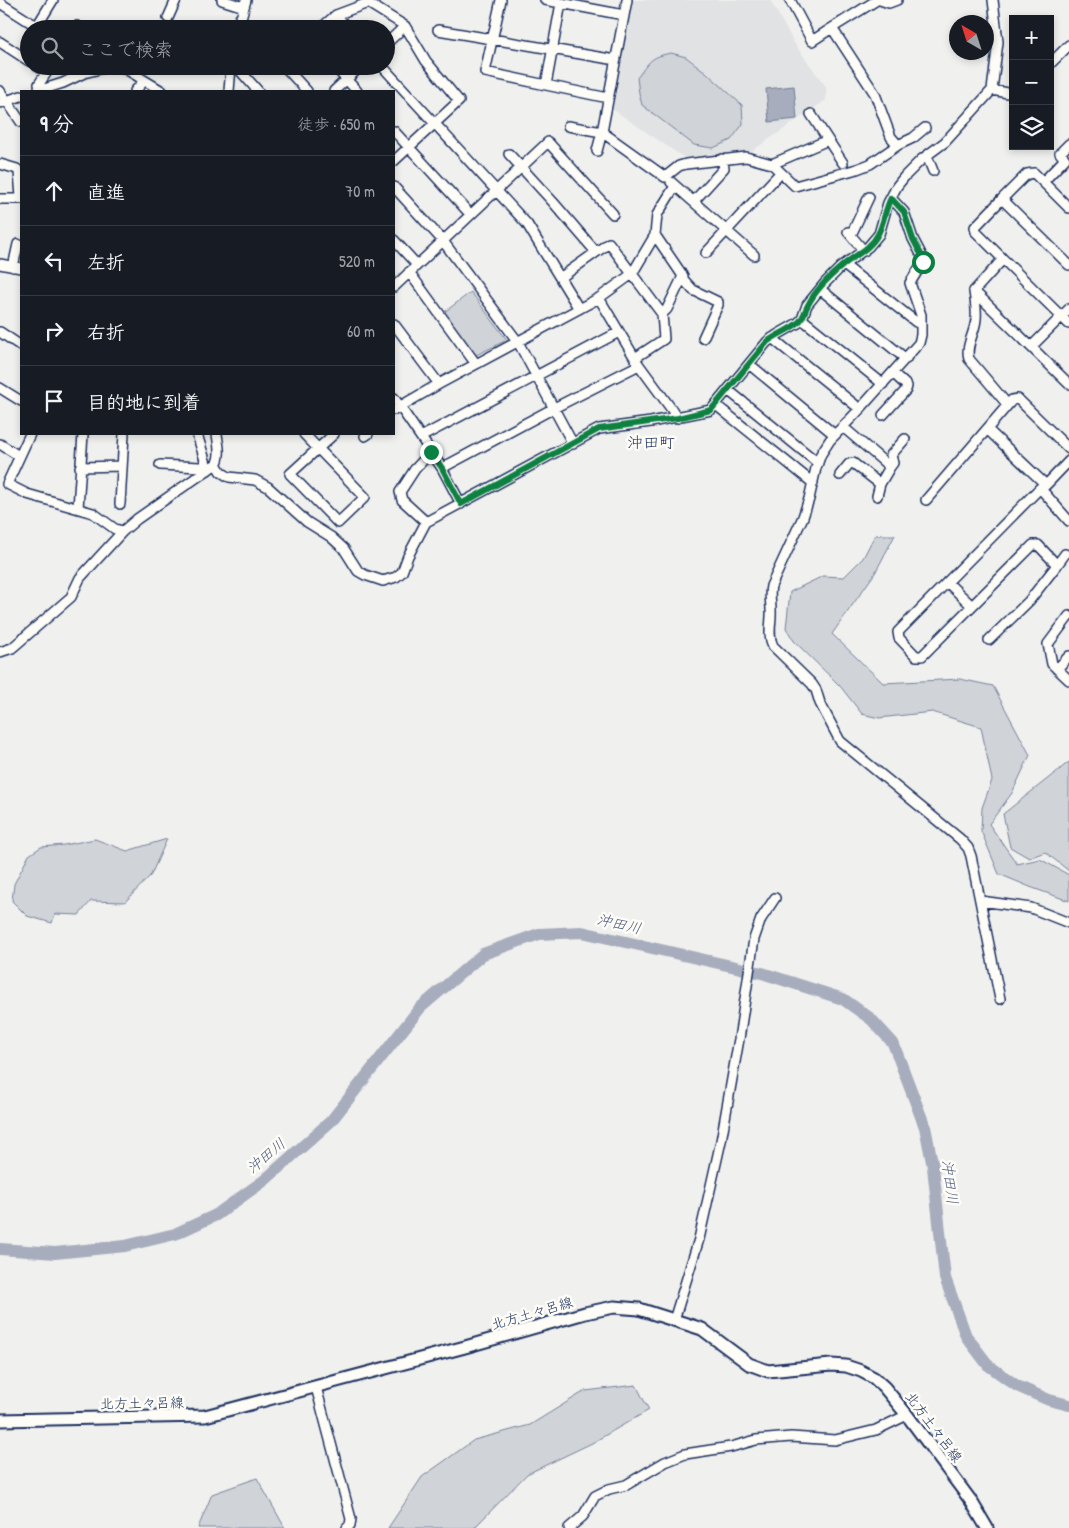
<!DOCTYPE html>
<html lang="ja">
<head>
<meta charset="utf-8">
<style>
  :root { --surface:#171b24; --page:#20242c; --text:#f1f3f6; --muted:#9ea1a6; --line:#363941 }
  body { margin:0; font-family:"Patrick Hand","Klee One",sans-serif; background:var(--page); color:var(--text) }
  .controls { position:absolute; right:15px; top:15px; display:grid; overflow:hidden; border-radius:0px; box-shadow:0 2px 8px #0003 }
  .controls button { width:45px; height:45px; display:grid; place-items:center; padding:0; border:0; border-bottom:1px solid var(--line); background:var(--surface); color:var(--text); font:25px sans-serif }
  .compass { position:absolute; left:949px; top:15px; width:45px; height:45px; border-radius:50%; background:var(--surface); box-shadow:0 2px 8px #0003; rotate:321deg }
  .stop { position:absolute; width:15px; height:15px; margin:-11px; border:4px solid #0b8043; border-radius:50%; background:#fff }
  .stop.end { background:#0b8043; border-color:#fff; box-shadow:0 1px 5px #0008 }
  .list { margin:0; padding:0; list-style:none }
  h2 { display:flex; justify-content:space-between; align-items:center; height:65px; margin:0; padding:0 20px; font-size:21px }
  h2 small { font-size:16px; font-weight:400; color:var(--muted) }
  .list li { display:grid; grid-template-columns:32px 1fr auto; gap:15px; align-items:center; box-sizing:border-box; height:70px; padding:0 20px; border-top:1px solid var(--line) }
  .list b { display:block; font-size:19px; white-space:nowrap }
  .list em { font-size:16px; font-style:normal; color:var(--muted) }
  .icon { flex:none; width:28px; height:28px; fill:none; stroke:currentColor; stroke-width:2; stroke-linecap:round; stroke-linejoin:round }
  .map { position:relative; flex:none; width:1069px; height:1528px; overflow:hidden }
  .search { position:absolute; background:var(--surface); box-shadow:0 2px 8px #0003; left:20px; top:20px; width:375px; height:55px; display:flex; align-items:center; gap:12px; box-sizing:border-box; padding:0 18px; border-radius:28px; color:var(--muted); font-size:19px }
  .panel { position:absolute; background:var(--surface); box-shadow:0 2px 8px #0003; left:20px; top:90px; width:375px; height:345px; border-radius:0px }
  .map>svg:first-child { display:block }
  .built { fill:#e0e2e3 }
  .green { fill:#d0d3d8; stroke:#76819b }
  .water { fill:#a7adbd; stroke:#6f7b97 }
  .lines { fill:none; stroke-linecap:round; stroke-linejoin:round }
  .stream { stroke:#6f7b97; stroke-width:2 }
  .river { stroke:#a7adbd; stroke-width:12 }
  .minor-casing { stroke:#1b2f5e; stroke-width:12 }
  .major-casing { stroke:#1b2f5e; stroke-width:15 }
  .minor { stroke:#fdfcf7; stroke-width:9 }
  .major { stroke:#fdfcf7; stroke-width:11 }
  .route { stroke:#0b8043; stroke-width:6 }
  .labels { text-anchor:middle; stroke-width:5; stroke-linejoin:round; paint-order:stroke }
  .street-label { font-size:14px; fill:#1b2f5e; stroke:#fdfcf7 }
  .water-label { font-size:15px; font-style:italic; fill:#4c5b7f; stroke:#fdfcf7 }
  .quarter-label { font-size:16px; fill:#1b2f5e; stroke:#fdfcf7 }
</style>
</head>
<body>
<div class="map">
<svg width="1069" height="1528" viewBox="0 0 1069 1528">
  <rect width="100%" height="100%" fill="#f0f0ee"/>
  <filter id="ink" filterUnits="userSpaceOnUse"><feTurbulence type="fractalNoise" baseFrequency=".02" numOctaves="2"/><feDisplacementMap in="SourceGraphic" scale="10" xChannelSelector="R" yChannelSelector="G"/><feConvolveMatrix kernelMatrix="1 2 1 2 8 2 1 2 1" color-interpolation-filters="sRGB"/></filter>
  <g filter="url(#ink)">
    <path class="built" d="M633 0H770L794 43 826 87V100L752 151 686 159 611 108Z"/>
    <path class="green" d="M671 53 686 57 707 73 742 105 743 124 731 140 713 148 694 145 642 105 639 93 637 78C650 61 650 57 671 53Z
      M471 292 507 340 474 356 443 313Z
      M875 535H895L875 573 832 634 883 683 960 679 993 686 1030 755 1012 793 989 824 1017 864 1040 859 1069 875V901L1030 887 999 874 981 831 982 808 992 780 981 727 932 712 879 718 862 714 840 686 794 641 786 628 790 592 823 576 844 577 863 558Z
      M1069 762V871L1045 852 1029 858 1010 847 1003 814Z
      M95 839 127 851 167 839 151 875 125 902 91 901 79 915 55 914 52 923 27 916 12 901 14 884 29 855 41 847 64 845Z
      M636 1385 649 1410 592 1443 527 1474 474 1528H388L422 1477 474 1440 530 1425 585 1391Z
      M257 1478 285 1528H198L212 1494Z"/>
    <path class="water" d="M794 86 797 119 769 122 766 89Z"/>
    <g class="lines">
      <path class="stream" d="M0 1253 1 1249"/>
      <path class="river" d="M0 1249 55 1253 125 1246 175 1234 216 1215 265 1180 331 1121 420 1008 483 954 539 934 582 932 762 973 843 999 871 1019 893 1043 925 1127 933 1167 945 1278 966 1336 988 1365 1017 1386 1049 1400 1069 1405"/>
      <defs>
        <path id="minor" d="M222 0 244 7
          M501 0 485 72 546 85 561 3
          M545 0 624 15
          M627 0 602 132 665 177 679 166 686 164 746 157 772 164 795 186 857 169 870 164 898 145 891 137 875 94 832 28 877 0
          M790 0 812 41 832 28
          M880 0 889 3 897 0
          M0 3 41 29
          M336 15 348 29
          M168 18 176 0
          M240 18 250 29
          M37 26 53 0
          M75 29 77 26
          M238 29 246 0
          M320 29 336 15 368 3 405 26 426 61 459 101 394 161
          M438 30 616 60
          M0 42 29 61
          M386 44 405 26
          M1050 64 1069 45
          M37 66 47 72
          M118 66 124 68 162 91
          M236 66 258 91
          M284 66 307 91
          M334 66 357 91
          M382 66 527 224 579 309
          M546 85 608 98
          M992 90 998 42 993 0
          M0 91 21 122
          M38 91 63 83 84 73 112 66
          M40 91 39 84 51 66
          M135 91 144 81
          M229 91 231 66
          M334 91 361 66
          M0 103 21 96
          M811 114 828 140
          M568 126 602 132 597 151
          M394 131 470 214
          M898 145 913 138 925 128
          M509 154 553 202 596 252
          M927 156 933 171
          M0 164 17 169 19 172 21 197
          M772 164 828 140 843 163
          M671 182 754 255
          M1043 182 1065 159 1060 153 1069 144
          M394 187 443 241 518 342 573 444
          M891 198 904 212 913 239 923 258V262L910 283 921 315V335L919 343 860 409 830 440 821 454 816 468 809 499 803 517 771 586C769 594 771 602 771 610 772 622 767 634 773 646L812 684 816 690 820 703 840 741 960 839 968 848 971 856 1000 999
          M0 199H21
          M1002 199 1027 174 1034 173 1069 208
          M694 201 724 168 722 159
          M848 232 864 251
          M851 235 869 197
          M394 240 417 265
          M706 253 780 173
          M1003 259 1069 324
          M0 264 21 268
          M844 265 916 322 921 324
          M1069 265 1002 199 975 227 976 232 1003 259 974 291 1069 384
          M13 267 18 244
          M409 272 476 364
          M560 278 609 243 662 314
          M682 278 693 290 718 302V305L703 338
          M394 287 548 142 613 214
          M820 289 906 359
          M974 291C975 300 977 310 976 319 975 333 965 346 969 359L1007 404
          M599 298 639 365 678 418
          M802 319 883 384
          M394 324 439 384
          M0 332 21 346
          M772 338 860 409
          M1031 347 1069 309
          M635 358 664 339 662 314 667 309 683 276 655 235
          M749 364 835 435
          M0 388 21 401
          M728 390 818 463
          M394 398 442 468 461 504
          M716 405 813 483
          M394 410 439 384 599 298 632 274 655 235 657 215 675 186
          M883 415 906 390 907 386 893 373
          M987 429 1046 485
          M30 434 7 484 27 494 93 513 115 529 123 531
          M197 434 208 470
          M304 434 365 497 338 523 290 474 334 434
          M365 436 368 434
          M421 437 619 332
          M0 444 19 456
          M216 464 221 472 229 477 255 480 268 487 307 522 331 537 344 549 358 571 365 575 383 581 396 577 402 572 408 556 426 522 599 429 651 422 711 410 767 342 777 335 798 323 802 319 807 305 825 283 841 267 868 247 879 234 888 203 897 186 905 176 922 159 945 142 992 90 1008 93H1013
          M160 465 200 467 208 470
          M80 467 122 466
          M890 467 893 463 891 455 905 439
          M442 468 554 408 639 365
          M840 475 849 464 853 463 880 484 890 467 843 427
          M1040 488 1069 521
          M877 496 880 484
          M926 500 1012 400 1018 399 1069 449
          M120 504 124 434
          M78 508 83 434
          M426 522 402 500 400 492 415 469 431 452
          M1057 565 1065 554
          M947 582 971 605
          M1069 616 1048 644 1052 664 1069 680
          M989 640 1029 601 1057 565 1038 545H1033L922 656H916L899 638 898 632 1040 488 1046 485 1069 461
          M0 652 12 648 71 597 80 578 123 531 137 519 216 464C222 456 218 443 217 434
          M1057 669 1069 656
          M981 901 1031 908 1069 923
          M674 1320 699 1239 721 1141 739 1039 754 939 761 919 775 898
          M316 1387 351 1519 350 1525 347 1528
          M569 1528 583 1516 595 1496 609 1489 626 1485 665 1462 685 1454 731 1447 756 1440 791 1437 835 1440 876 1430 907 1415"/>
        <path id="major" d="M0 1420 205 1416 465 1347 585 1313 614 1307 639 1309 702 1329 749 1364 768 1371 831 1365 846 1366 861 1371 874 1378 884 1387 907 1415 971 1501 987 1528"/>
      </defs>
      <use href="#minor" class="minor-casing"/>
      <use href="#major" class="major-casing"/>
      <use href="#minor" class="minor"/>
      <use href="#major" class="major"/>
    </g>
  </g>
  <g class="lines" filter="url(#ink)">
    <path class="route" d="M431 452 442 468 461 504 599 429 678 418 711 410 767 342C777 334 790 330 799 322 804 317 805 310 808 305 815 291 829 277 841 267 853 256 870 250 878 234 884 223 885 209 891 198L904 212 913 239 923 258V262"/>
  </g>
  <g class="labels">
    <g class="street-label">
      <text transform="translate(532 1313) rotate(-16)" y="5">北方土々呂線</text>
      <text transform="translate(142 1403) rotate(-1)" y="5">北方土々呂線</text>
      <text transform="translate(934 1427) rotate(53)" y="5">北方土々呂線</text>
    </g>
    <g class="water-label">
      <text transform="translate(619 924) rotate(13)" y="5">沖田川</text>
      <text transform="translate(266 1156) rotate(-40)" y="5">沖田川</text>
      <text transform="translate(950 1182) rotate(83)" y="5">沖田川</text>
    </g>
    <g class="quarter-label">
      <text x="651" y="448">沖田町</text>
    </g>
  </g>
</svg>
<div class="controls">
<button>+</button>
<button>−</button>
<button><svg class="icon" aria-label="layers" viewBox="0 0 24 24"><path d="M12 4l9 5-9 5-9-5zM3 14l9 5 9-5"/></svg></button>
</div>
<svg class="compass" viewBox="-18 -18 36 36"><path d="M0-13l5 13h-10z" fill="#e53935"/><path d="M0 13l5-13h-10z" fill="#9ea1a6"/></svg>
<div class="stop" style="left:923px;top:262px"></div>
<div class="stop end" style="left:431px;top:452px"></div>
<div class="search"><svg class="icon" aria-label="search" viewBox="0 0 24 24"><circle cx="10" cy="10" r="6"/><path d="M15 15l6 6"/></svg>ここで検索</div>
<section class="panel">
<h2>9 分<small>徒歩 · 650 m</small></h2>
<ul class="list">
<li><svg class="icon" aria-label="ahead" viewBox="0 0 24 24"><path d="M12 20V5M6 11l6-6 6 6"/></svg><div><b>直進</b></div><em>70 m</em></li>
<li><svg class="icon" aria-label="left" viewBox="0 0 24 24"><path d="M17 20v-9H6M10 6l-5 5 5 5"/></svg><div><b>左折</b></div><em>520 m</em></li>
<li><svg class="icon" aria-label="right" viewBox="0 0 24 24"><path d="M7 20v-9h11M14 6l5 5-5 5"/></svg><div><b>右折</b></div><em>60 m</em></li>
<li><svg class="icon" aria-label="arrive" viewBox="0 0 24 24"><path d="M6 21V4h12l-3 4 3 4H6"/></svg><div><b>目的地に到着</b></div></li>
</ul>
</section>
</div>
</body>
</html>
